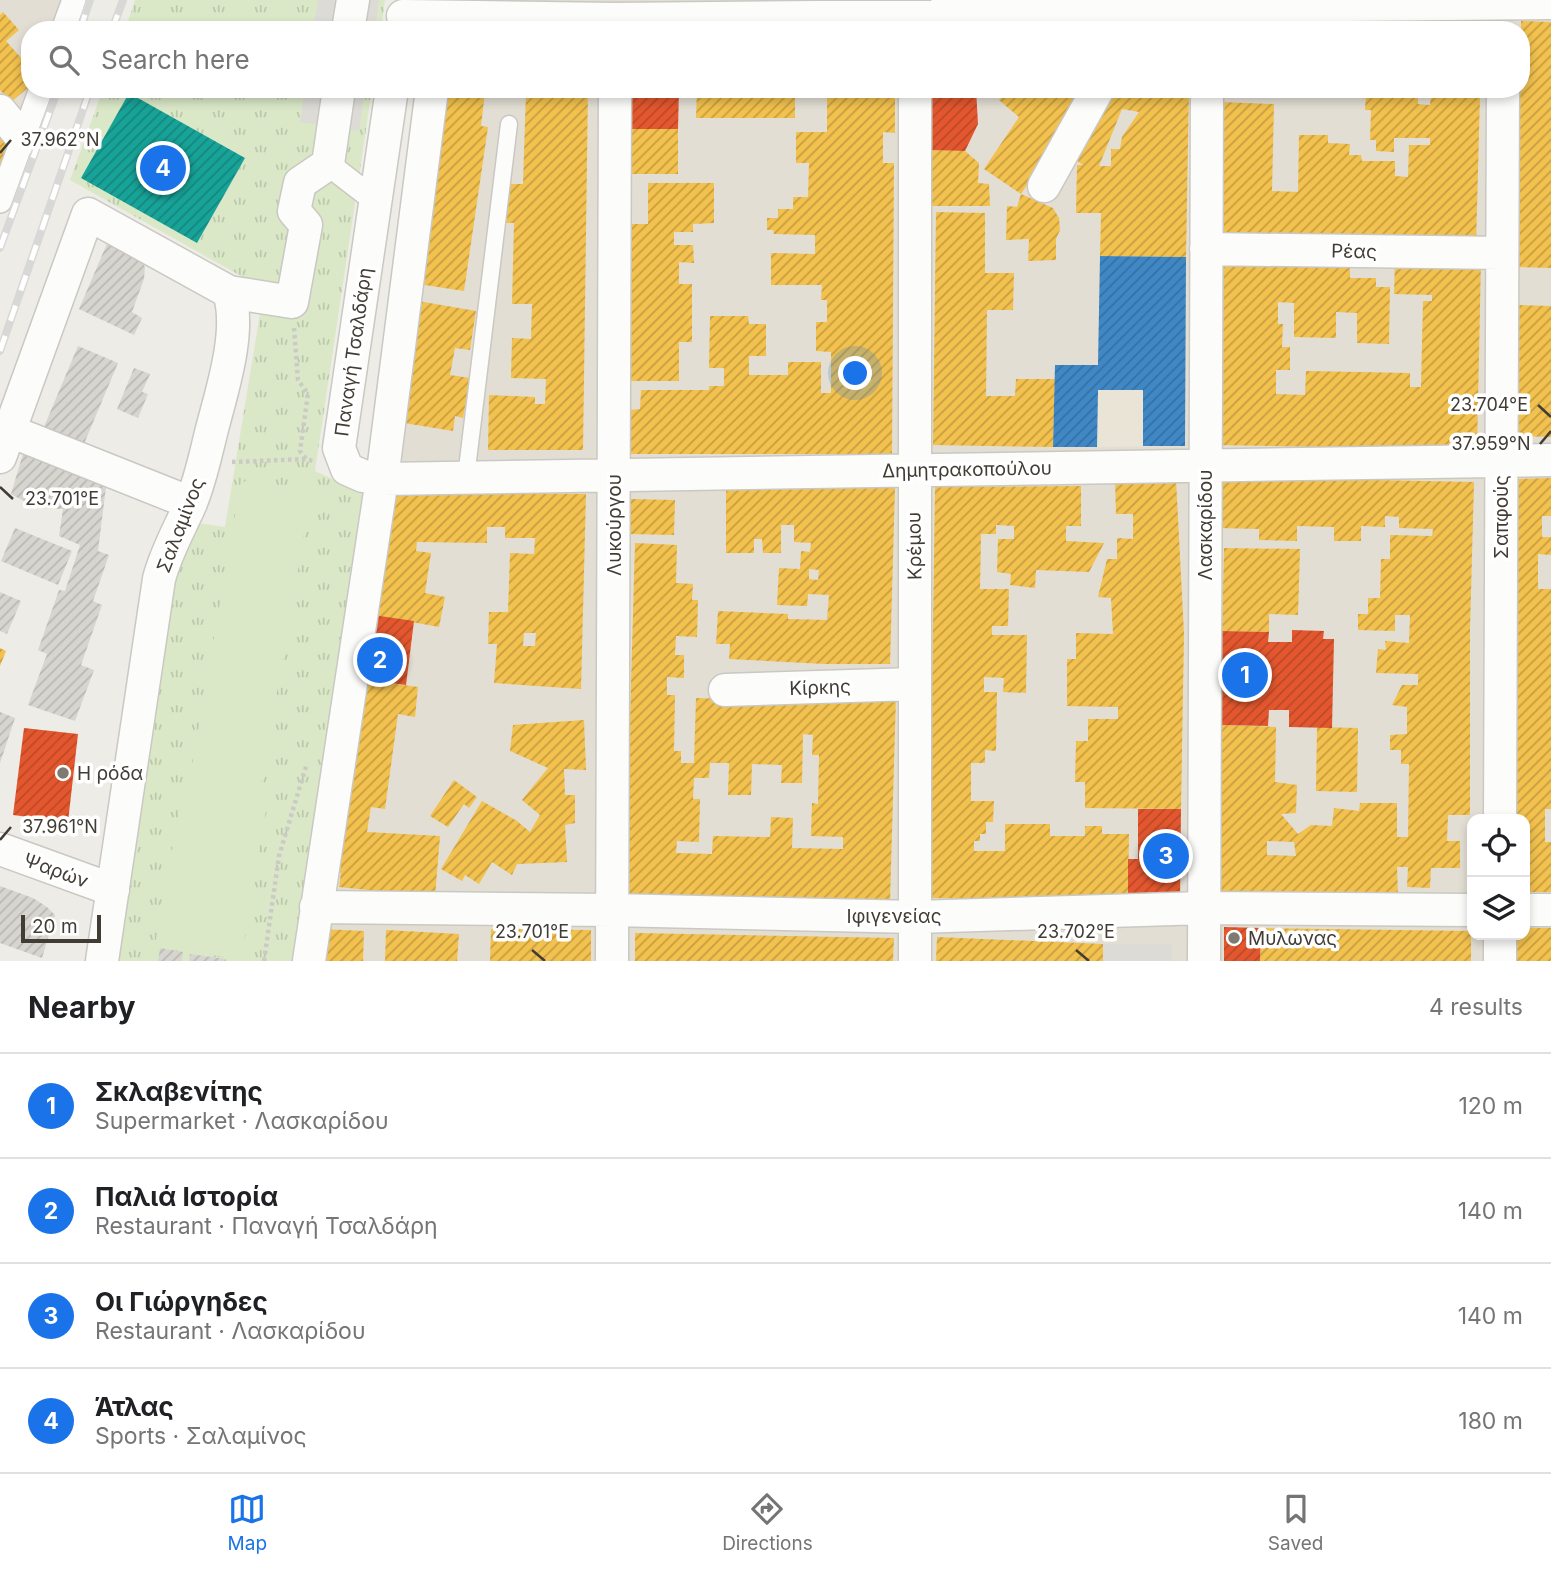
<!DOCTYPE html>
<html lang="en">
<head>
<meta charset="utf-8">
<style>
  :root { --surface:#fff; --page:#f2f2f2; --text:#202124; --muted:#757577; --line:#e0e0e0; --accent:#1a73e8 }
  body { margin:0; font-family:Inter,sans-serif; background:var(--page); color:var(--text) }
  .controls { position:absolute; right:21px; bottom:21px; display:grid; overflow:hidden; border-radius:14px; box-shadow:0 4px 10px #0003 }
  .controls button { width:63px; height:63px; display:grid; place-items:center; padding:0; border:0; border-bottom:2px solid var(--line); background:var(--surface); color:var(--text); font:35px sans-serif }
  .scale { position:absolute; left:21px; bottom:18px; width:80px; box-sizing:border-box; padding-left:7px; border:4px solid #423d34; border-top:0; font-size:19px; line-height:24px; white-space:nowrap; color:#423d34; -webkit-text-stroke:5px #fff; paint-order:stroke }
  .you { position:absolute; left:856px; top:374px; width:24px; height:24px; margin:-18px; border:5px solid #fff; border-radius:50%; background:#1a73e8; box-shadow:0 0 0 10px #1a73e833 }
  .badge { display:grid; place-items:center; width:46px; height:46px; border-radius:50%; background:var(--accent); color:#fff; font-size:23px; font-weight:700 }
  .pin { position:absolute; translate:-50% -50%; border:4px solid #fff; box-shadow:0 2px 7px #0006 }
  .list { margin:0; padding:0; list-style:none }
  h2 { display:flex; justify-content:space-between; align-items:center; height:91px; margin:0; padding:0 28px; font-size:30px }
  h2 small { font-size:23px; font-weight:400; color:var(--muted) }
  .list li { display:grid; grid-template-columns:46px 1fr auto; gap:21px; align-items:center; box-sizing:border-box; height:105px; padding:0 28px; border-top:2px solid var(--line) }
  .list b { display:block; font-size:26px; white-space:nowrap }
  .list p { margin:0; font-size:23px; white-space:nowrap; color:var(--muted) }
  .list em { font-size:23px; font-style:normal; color:var(--muted) }
  .icon { flex:none; width:38px; height:38px; fill:none; stroke:currentColor; stroke-width:2; stroke-linecap:round; stroke-linejoin:round }
  .map { position:relative; flex:none; width:1551px; height:961px; overflow:hidden }
  .search { position:absolute; background:var(--surface); box-shadow:0 4px 10px #0003; left:21px; right:21px; top:21px; height:77px; display:flex; align-items:center; gap:18px; box-sizing:border-box; padding:0 24px; border-radius:28px; color:var(--muted); font-size:26px }
  .sheet { height:511px; background:var(--surface) }
  nav { display:flex; justify-content:space-around; align-items:center; box-sizing:border-box; height:98px; border-top:2px solid var(--line); background:var(--surface); font-size:19px; color:var(--muted) }
  nav a { display:grid; justify-items:center; gap:4px }
  nav .on { color:var(--accent) }
  .map>svg:first-child { display:block }
  .residential { fill:#e2ded4; fill-rule:evenodd }
  .education { fill:#e9e4d6 }
  .grass { fill:url(#grass-tufts) }
  .pitch { fill:#dae8c7 }
  .parking { fill:#dddbd6 }
  .homes { fill:url(#homes-hatch); fill-rule:evenodd }
  .shops { fill:url(#shops-hatch) }
  .schools { fill:url(#schools-hatch) }
  .public { fill:url(#public-hatch) }
  .building { fill:url(#building-hatch) }
  .lines { fill:none; stroke-linecap:round; stroke-linejoin:round }
  .service-casing { stroke:#cac8c2; stroke-width:19 }
  .pedestrian-casing { stroke:#cac8c2; stroke-width:26 }
  .minor-casing { stroke:#cac8c2; stroke-width:35 }
  .path { stroke:#cccac6; stroke-width:4.5; stroke-dasharray:3.5 3.5; stroke-linecap:butt }
  .service { stroke:#fcfcfb; stroke-width:16 }
  .pedestrian { stroke:#fcfcfb; stroke-width:23 }
  .minor { stroke:#fcfcfb; stroke-width:32 }
  .rail-casing { stroke:#d8d8d7; stroke-width:8 }
  .rail { stroke:#fff; stroke-width:5; stroke-dasharray:16; stroke-linecap:butt }
  .ticks { fill:none; stroke:#423d34; stroke-width:2.5 }
  .poi-dot { fill:#7e7a72; stroke:#fff; stroke-width:2.5 }
  .labels { text-anchor:middle; stroke-width:7; stroke-linejoin:round; paint-order:stroke }
  .street-label { font-size:19px; fill:#423d34; stroke:#fff }
  .poi-label { font-size:19px; fill:#423d34; stroke:#fff; text-anchor:start }
  .ticks-label { font-size:18px; text-anchor:middle; fill:#423d34; stroke:#fff; stroke-width:7; stroke-linejoin:round; paint-order:stroke }
</style>
</head>
<body>
<div class="map">
<svg width="1551" height="961" viewBox="0 0 1551 961">
  <defs>
    <pattern id="grass-tufts" width="24" height="20" patternUnits="userSpaceOnUse" patternTransform="scale(1.75)"><rect width="24" height="20" fill="#dae8c7"/><path d="M3 7l-1-3M5 7V3M7 7l1-3M15 17l-1-3M17 17v-4M19 17l1-3" fill="none" stroke="#bcc8ac"/></pattern>
    <pattern id="homes-hatch" width="6" height="6" patternUnits="userSpaceOnUse" patternTransform="scale(1.75)"><rect width="6" height="6" fill="#f2c14e"/><path d="M-1 1l2-2M0 6l6-6M5 7l2-2" fill="none" stroke="#c69e42"/></pattern>
    <pattern id="shops-hatch" width="6" height="6" patternUnits="userSpaceOnUse" patternTransform="scale(1.75)"><rect width="6" height="6" fill="#e4572e"/><path d="M-1 1l2-2M0 6l6-6M5 7l2-2" fill="none" stroke="#ba4928"/></pattern>
    <pattern id="schools-hatch" width="6" height="6" patternUnits="userSpaceOnUse" patternTransform="scale(1.75)"><rect width="6" height="6" fill="#3f88c5"/><path d="M-1 1l2-2M0 6l6-6M5 7l2-2" fill="none" stroke="#3670a1"/></pattern>
    <pattern id="public-hatch" width="6" height="6" patternUnits="userSpaceOnUse" patternTransform="scale(1.75)"><rect width="6" height="6" fill="#17a398"/><path d="M-1 1l2-2M0 6l6-6M5 7l2-2" fill="none" stroke="#16867d"/></pattern>
    <pattern id="building-hatch" width="6" height="6" patternUnits="userSpaceOnUse" patternTransform="scale(1.75)"><rect width="6" height="6" fill="#d7d5cf"/><path d="M-1 1l2-2M0 6l6-6M5 7l2-2" fill="none" stroke="#bab8b2"/></pattern>
  </defs>
  <rect width="100%" height="100%" fill="#eeece6"/>
  <path class="residential" d="M0 0H76L65 30H30V89H44L0 213Z
    M455 0H1551V454L390 464 443 89H1521V30H451Z
    M1551 469V961H307L377 485ZM1472 819H1525V935H1472Z"/>
  <path class="education" d="M1098 365 1184 366 1185 446 1097 447Z"/>
  <path class="grass" d="M135 0H385L381 30H125Z
    M103 89H372L315 471 372 497 305 961H118L172 583 197 523 225 527 264 289 70 180Z"/>
  <path class="pitch" d="M241 481 311 493 258 802 267 804 241 960 155 945 179 811 184 812Z"/>
  <path class="parking" d="M318 0H379L375 30H313Z
    M305 89H365L359 131 300 122Z
    M1103 944H1172V961H1103Z"/>
  <path class="homes" d="M3 12 19 30 6 41 30 68V86L11 102 0 90V15Z
    M1521 21 1551 22V268L1515 267 1519 89H1521Z
    M1147 25 1187 26V30H1144Z
    M447 89H513L512 96 485 92 481 126 488 127 464 291 418 284Z
    M543 89H588L583 450H488L489 395 535 397V404H545L546 379 511 378 512 338 531 339 532 304H512L514 223H506L508 184H523L526 92 543 93Z
    M697 89H895V133L883 132V163H894L892 454H630V410L640 409 641 390H709V386H724V368H709L710 316H748L749 324H766V356H749V375H788V362H821V393H831V352L816 351V322H827V300H821L822 285H771V253L815 254V235L774 234 773 230H767V218H778V209H793V197H808L809 163H796V132H827V95H795V118H696Z
    M1010 89H1088L1021 194 1053 208 1059 218 1060 230 1056 239V260L1028 261 1029 239 1006 240 1007 206 1017 207 1021 194 984 169 1019 117 999 100Z
    M1109 89H1189L1186 257 1100 256 1101 213H1076L1077 165H1083L1070 156ZM1122 109 1139 112 1122 137 1120 149H1111V166H1099Z
    M1366 94 1418 96V104L1430 105 1431 94 1480 96 1476 246 1217 239 1221 102 1274 104 1272 191 1298 192 1299 135H1328V143L1350 144 1349 155H1361L1362 161H1395V176L1408 177 1409 145H1430V138H1394V152L1376 151V140H1370L1371 110H1365Z
    M626 129H678V174H626Z
    M0 133 13 152 0 173Z
    M928 150 965 151 979 163 978 183 989 184 990 206H927Z
    M648 183H714V223L693 224V232H674V245H693L694 263 679 262V284H692V342H679V381H625V224H648Z
    M936 212 985 213V273H1014L1013 310H987L986 396H1015L1016 379H1055L1053 447 933 445Z
    M1219 257 1350 260V278H1376V287H1390L1389 344 1357 343V313L1336 312V338L1294 337V303L1278 302V324H1283L1282 347H1290V370H1276V394L1305 395 1306 371 1410 373V387H1421L1423 301H1432V295L1394 294 1395 258 1481 259 1477 450 1215 445Z
    M418 301 476 311 470 350 455 348 450 375 470 378 463 418 455 416 453 431 398 422Z
    M1518 305 1551 306V437L1514 436Z
    M1218 477 1474 482 1470 630V815H1448L1447 841H1460V868H1431L1430 888 1407 887 1408 867H1397L1398 897 1218 893 1220 725 1276 727 1275 782 1297 785 1296 813 1281 814 1298 834 1311 825 1332 826 1334 808 1359 811 1360 803H1397V837H1408L1409 764H1401V750H1390V735L1407 734V707L1392 705 1402 685H1418V674L1376 673 1378 649 1386 650 1385 641 1409 643 1410 615H1395V631L1358 630V614H1368V598H1380L1381 559H1390V535L1432 536 1433 529 1399 528V517L1385 516V527L1361 526V541H1334V527L1297 526V541L1259 540V529L1217 528ZM1267 841 1294 842 1296 856 1267 855Z
    M1551 478V516H1542V537H1551V555L1538 554V589H1551V809H1545V842H1551V892H1525V819H1514L1513 479Z
    M1176 479 1184 634 1181 809 1085 808V782H1075L1076 741H1088V719H1118V707L1067 706V659H1076V633L1113 634 1111 598 1098 597 1107 559H1117V538L1133 539V514H1116L1115 481Z
    M835 486 895 487 890 664H825L729 659 730 644H716L718 611 788 614V619L827 620 829 595 808 594 807 606 777 605 779 568 800 569 801 551 810 552 811 543 794 542V525H781V553H763L762 539H754V553H726V487ZM809 569 819 570 818 580 809 579Z
    M1081 486V526H1066V541L1104 543 1089 572 1036 570 1035 588 1010 585 1011 574 997 572 998 539H1014V526L996 525V534H981L980 589H1009L1008 626H992V635H1027L1026 693 1003 692 1004 678 984 677V692H997L996 751 985 750V763H971V801H994L993 822H986V834H980V841H974V851H1005V824H1050V836H1085V826H1102V834H1129L1128 900 929 898 935 487Z
    M394 492 586 494 581 689 494 683 497 644H488L489 612H508L510 553 534 554 535 538H505V527H487V543L417 542 416 551 431 553 425 593 445 597 439 627 373 615ZM524 633H536L535 646H523Z
    M630 499 675 500 674 535 629 534Z
    M635 543 677 545 676 583 693 584 692 600H698L697 637 676 636 675 655H684V678L667 677V695H675L674 751H681V763H694L696 698 830 702 896 696 890 901 625 895ZM803 734 813 735 812 755H819L818 804 812 803 811 836 843 837V849L792 848 793 818 771 817 770 837 713 836 712 854 676 853 677 841 699 842 700 799H693L694 778H709L710 763H729L728 795H751L752 764 782 765 781 783H802Z
    M1224 548 1300 549 1298 615 1269 614V632L1222 631Z
    M0 648 6 651 0 666Z
    M362 679 418 687 415 717 398 714 385 809 371 807 367 832 440 836 435 897 339 887 341 873 331 871Z
    M584 720 586 770 564 769 565 795H575V823L565 825 567 862 517 864 512 875 492 862 479 884 465 875 462 881 441 869 482 801 517 821 530 832 540 815 522 800 548 768 510 751 513 725Z
    M1317 727 1358 728 1357 792 1316 791Z
    M454 780 477 797 469 808 464 804 448 827 430 816Z
    M1261 928 1471 931V961H1260Z
    M1525 928H1551V961H1514V935H1525Z
    M321 929 364 931 363 961H320Z
    M491 929 591 930V961H490Z
    M386 930 459 934 457 961H385Z
    M635 933 894 938 893 961H635Z
    M937 937 1103 944V961H936Z"/>
  <path class="shops" d="M626 89H679L678 129H626Z
    M928 89H976L978 124 965 151 928 150Z
    M373 615 414 621 406 685 362 679Z
    M1292 630 1324 631 1323 639H1334L1332 728 1289 727V710H1269L1268 726 1220 725 1222 631 1269 632 1268 642H1292Z
    M24 728 78 734 68 822 13 815Z
    M1138 809H1181L1180 901 1128 900V859H1138Z
    M1224 927 1261 928 1260 961H1224Z"/>
  <path class="schools" d="M1100 256 1186 257 1185 446H1143V390H1098L1097 447H1053L1055 365H1098Z"/>
  <path class="public" d="M129 93 245 158 197 243 81 178Z"/>
  <path class="building" d="M109 239 140 258 145 267 144 279 132 312 142 318 134 335 79 309Z
    M78 346 118 363 81 451 41 434Z
    M134 368 150 374 142 392 148 394 138 418 117 409Z
    M25 447 106 487 98 551 109 555 93 601 102 605 81 665 94 670 75 721 28 705 47 654 38 650 59 590 65 591 80 545 59 536 63 509 37 508 11 494Z
    M15 528 72 551 58 585 1 561Z
    M0 592 21 601 7 634 0 631Z
    M0 712 15 718 0 763Z
    M0 886 33 898 47 907 55 915 42 958 0 943Z
    M160 948 183 952 182 961H158Z
    M190 954 226 959V961H189Z"/>
  <g class="lines">
    <defs>
      <path id="service" d="M466 477 509 124"/>
      <path id="pedestrian" d="M63 30 74 0
        M328 164 376 201
        M0 201 41 89"/>
      <path id="minor" d="M403 16 615 19 932 16 1146 7 1551 3
        M348 30 353 0
        M392 89 339 448 347 469 363 476 382 479 1551 460
        M915 89V961
        M0 111 23 139
        M1044 186 1098 89
        M1206 249 1502 253
        M229 292 292 302 306 225 294 211 300 183 328 164 339 89
        M10 431 191 503
        M0 457 88 214 229 292C242 332 221 393 211 433 205 457 200 482 190 505 179 530 166 552 159 579L102 961
        M725 690 915 684
        M1500 819 1503 89
        M0 849 113 890
        M316 907 611 910 916 917 1204 908 1472 910
        M1525 910H1551
        M309 961 382 479 432 89
        M612 961 615 89
        M1204 961 1207 89
        M1500 961V935"/>
    </defs>
    <use href="#service" class="service-casing"/>
    <use href="#pedestrian" class="pedestrian-casing"/>
    <use href="#minor" class="minor-casing"/>
    <path class="path" d="M294 328 298 380 308 394 300 451 306 459 313 461
      M232 462 306 459
      M264 961 279 856 307 763"/>
    <use href="#service" class="service"/>
    <use href="#pedestrian" class="pedestrian"/>
    <use href="#minor" class="minor"/>
    <defs>
      <path id="rail" d="M80 30 90 0
        M112 30 123 0
        M0 248 58 89
        M0 351 90 89"/>
    </defs>
    <use href="#rail" class="rail-casing"/>
    <use href="#rail" class="rail"/>
  </g>
  <path class="ticks" d="M0 153 11 140M1538 405 1551 417M1540 444 1551 431M0 487 13 499M0 840 11 827M532 950 545 961M1076 950 1089 961"/>
  <g class="poi-dot">
    <circle cx="63" cy="773" r="7"/>
    <circle cx="1234" cy="938" r="7"/>
  </g>
  <g class="labels">
    <g class="street-label">
      <text transform="translate(1354 251) rotate(1)" y="7">Ρέας</text>
      <text transform="translate(353 352) rotate(-82)" y="7">Παναγή Τσαλδάρη</text>
      <text transform="translate(967 469) rotate(-1)" y="7">Δημητρακοπούλου</text>
      <text transform="translate(1501 517) rotate(-90)" y="7">Σαπφούς</text>
      <text transform="translate(180 525) rotate(-69)" y="7">Σαλαμίνος</text>
      <text transform="translate(614 525) rotate(-90)" y="7">Λυκούργου</text>
      <text transform="translate(1205 525) rotate(-90)" y="7">Λασκαρίδου</text>
      <text transform="translate(914 546) rotate(-91)" y="7">Κρέμου</text>
      <text transform="translate(820 687) rotate(-2)" y="7">Κίρκης</text>
      <text transform="translate(56 870) rotate(20)" y="7">Ψαρών</text>
      <text x="894" y="923">Ιφιγενείας</text>
    </g>
    <g class="poi-label">
      <text x="77" y="780">Η ρόδα</text>
      <text x="1248" y="945">Μυλωνας</text>
    </g>
  </g>
  <g class="ticks-label">
    <text x="60" y="146">37.962°N</text>
    <text x="1489" y="411">23.704°E</text>
    <text x="1491" y="450">37.959°N</text>
    <text x="62" y="505">23.701°E</text>
    <text x="60" y="833">37.961°N</text>
    <text x="532" y="938">23.701°E</text>
    <text x="1076" y="938">23.702°E</text>
  </g>
</svg>
<div class="controls">
<button><svg class="icon" aria-label="locate" viewBox="0 0 24 24"><circle cx="12" cy="12" r="6"/><path d="M12 2v4M12 18v4M2 12h4M18 12h4"/></svg></button>
<button><svg class="icon" aria-label="layers" viewBox="0 0 24 24"><path d="M12 4l9 5-9 5-9-5zM3 14l9 5 9-5"/></svg></button>
</div>
<div class="scale">20 m</div>
<div class="you"></div>
<div class="pin badge" style="left:1245px;top:675px">1</div>
<div class="pin badge" style="left:380px;top:660px">2</div>
<div class="pin badge" style="left:1166px;top:856px">3</div>
<div class="pin badge" style="left:163px;top:168px">4</div>
<div class="search"><svg class="icon" aria-label="search" viewBox="0 0 24 24"><circle cx="10" cy="10" r="6"/><path d="M15 15l6 6"/></svg>Search here</div>
</div>
<section class="sheet">
<h2>Nearby<small>4 results</small></h2>
<ul class="list">
<li><span class="badge">1</span><div><b>Σκλαβενίτης</b><p>Supermarket · Λασκαρίδου</p></div><em>120 m</em></li>
<li><span class="badge">2</span><div><b>Παλιά Ιστορία</b><p>Restaurant · Παναγή Τσαλδάρη</p></div><em>140 m</em></li>
<li><span class="badge">3</span><div><b>Οι Γιώργηδες</b><p>Restaurant · Λασκαρίδου</p></div><em>140 m</em></li>
<li><span class="badge">4</span><div><b>Άτλας</b><p>Sports · Σαλαμίνος</p></div><em>180 m</em></li>
</ul>
</section>
<nav>
<a class="on"><svg class="icon" aria-label="map" viewBox="0 0 24 24"><path d="M3 6l6-2 6 2 6-2v14l-6 2-6-2-6 2zM9 4v14M15 6v14"/></svg>Map</a>
<a><svg class="icon" aria-label="directions" viewBox="0 0 24 24"><path d="M12 3l9 9-9 9-9-9zM9 14v-3h6M13 9l2 2-2 2"/></svg>Directions</a>
<a><svg class="icon" aria-label="saved" viewBox="0 0 24 24"><path d="M7 4h10v16l-5-4-5 4z"/></svg>Saved</a>
</nav>
</body>
</html>
